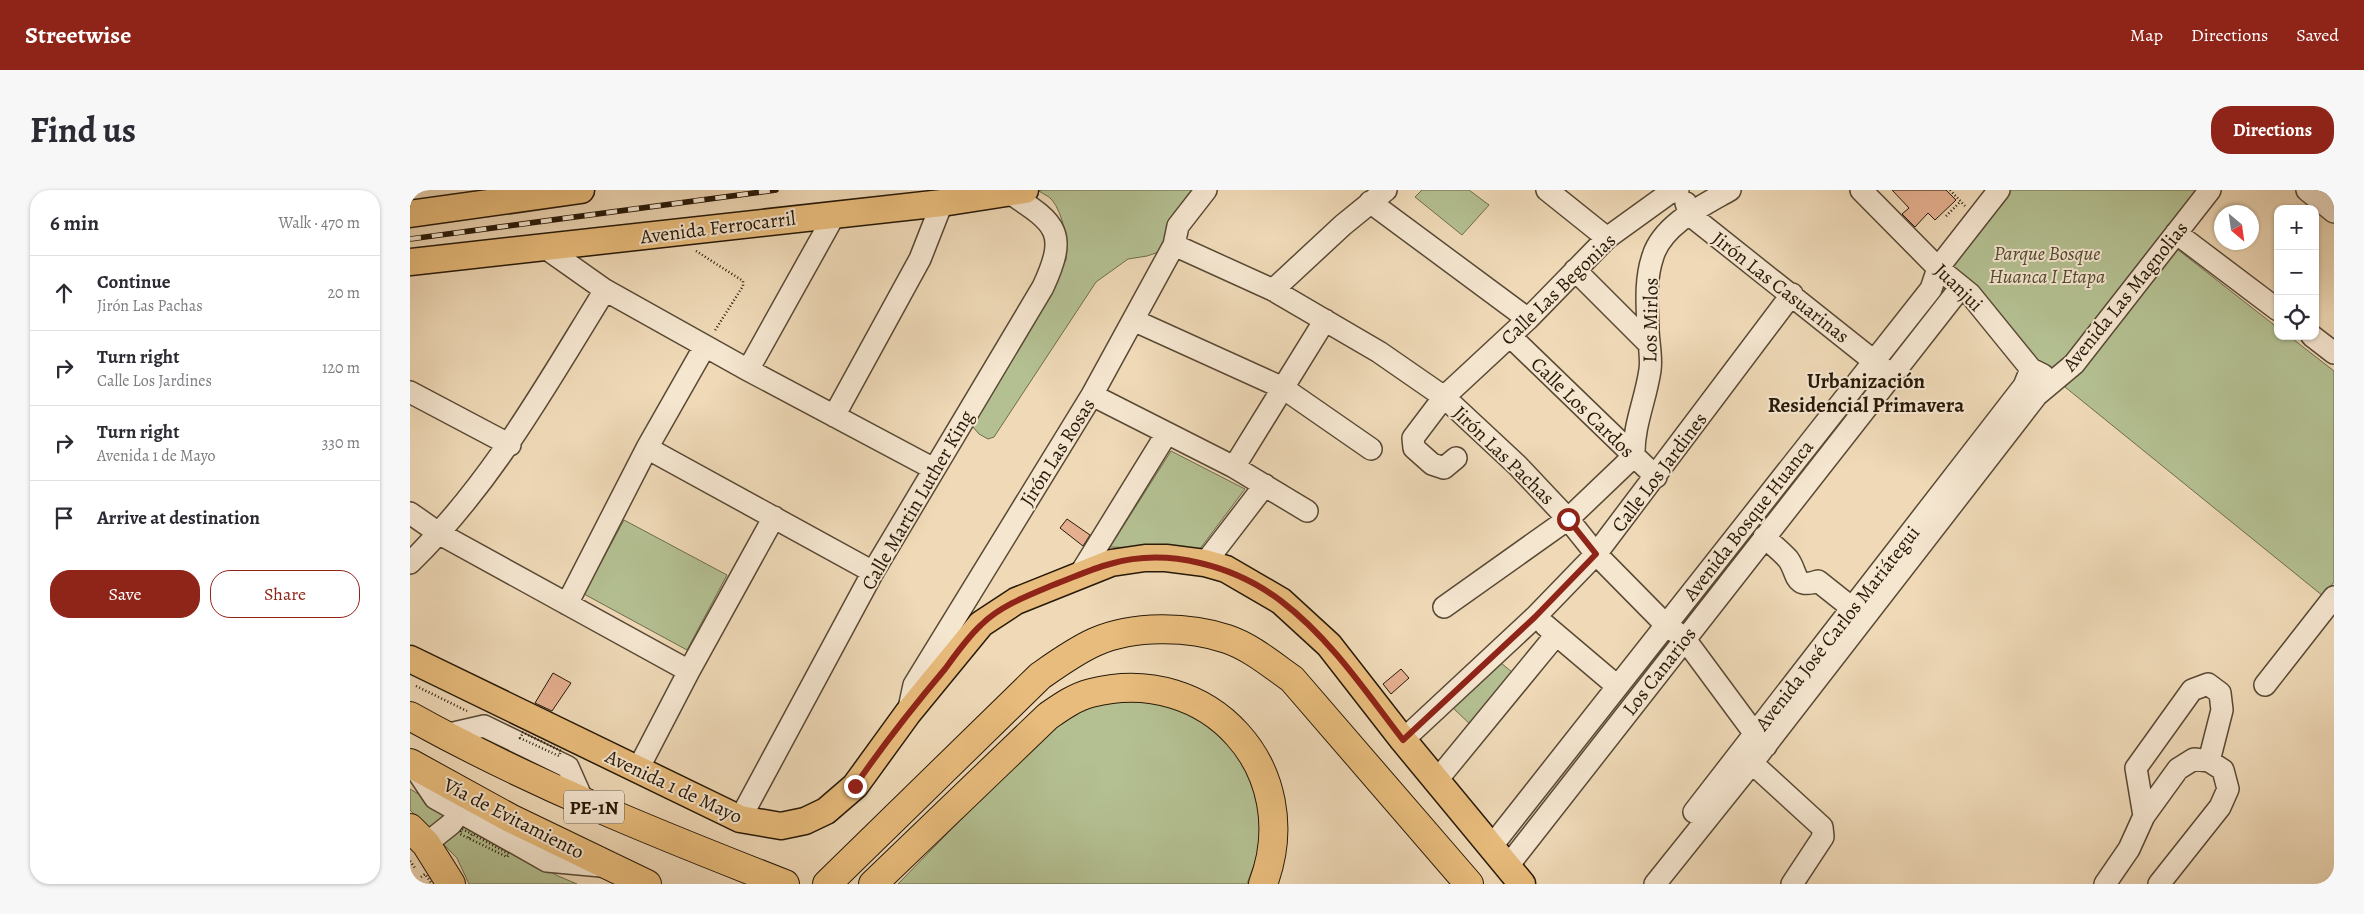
<!DOCTYPE html>
<html lang="en">
<head>
<meta charset="utf-8">
<style>
  :root { --surface:#fff; --page:#f7f7f7; --text:#2b2b33; --muted:#7c7c81; --line:#e1e1e2; --accent:#8f2418 }
  body { margin:0; font-family:Alegreya,serif; background:var(--page); color:var(--text) }
  .controls { position:absolute; right:15px; top:15px; display:grid; overflow:hidden; border-radius:10px; box-shadow:0 1px 4px #0004 }
  .controls button { width:45px; height:45px; display:grid; place-items:center; padding:0; border:0; border-bottom:1px solid var(--line); background:var(--surface); color:var(--text); font:25px sans-serif }
  .compass { position:absolute; left:1804px; top:15px; width:45px; height:45px; border-radius:50%; background:var(--surface); box-shadow:0 1px 4px #0004; rotate:151deg }
  .stop { position:absolute; width:15px; height:15px; margin:-11px; border:4px solid #8f2418; border-radius:50%; background:#fff }
  .stop.end { background:#8f2418; border-color:#fff; box-shadow:0 1px 5px #0008 }
  .list { margin:0; padding:0; list-style:none }
  h2 { display:flex; justify-content:space-between; align-items:center; height:65px; margin:0; padding:0 20px; font-size:21px }
  h2 small { font-size:16px; font-weight:400; color:var(--muted) }
  .list li { display:grid; grid-template-columns:32px 1fr auto; gap:15px; align-items:center; box-sizing:border-box; height:75px; padding:0 20px; border-top:1px solid var(--line) }
  .list b { display:block; font-size:19px; white-space:nowrap }
  .list p { margin:0; font-size:16px; white-space:nowrap; color:var(--muted) }
  .list em { font-size:16px; font-style:normal; color:var(--muted) }
  .actions { display:flex; gap:10px; padding:15px 20px }
  .actions a { flex:1; padding:11px 0; border:1px solid var(--accent); border-radius:20px; text-align:center; font-size:18px; color:var(--accent) }
  .actions .main { background:var(--accent); color:#fff }
  .icon { flex:none; width:28px; height:28px; fill:none; stroke:currentColor; stroke-width:2; stroke-linecap:round; stroke-linejoin:round }
  .map { position:relative; flex:none; width:1924px; height:694px; overflow:hidden; border-radius:20px }
  header { display:flex; align-items:center; gap:30px; box-sizing:border-box; height:70px; padding:0 25px; background:var(--accent); color:#fff }
  header strong { font-size:24px }
  nav { display:flex; gap:28px; margin-inline-start:auto; font-size:18px }
  .intro { display:flex; align-items:center; justify-content:space-between; box-sizing:border-box; height:120px; padding:0 30px }
  h1 { margin:0; font-size:35px }
  .button { padding:12px 22px; border-radius:20px; background:var(--accent); color:#fff; font-size:18px; font-weight:700 }
  main { display:flex; gap:30px; padding:0 30px }
  aside { flex:1; background:var(--surface); border-radius:20px; box-shadow:0 1px 4px #0004 }
  .map>svg:first-child { display:block }
  .green { fill:#b4c092; stroke:#6e6c4d }
  .building { fill:#e5b090; stroke:#271908 }
  .lines { fill:none; stroke-linecap:round; stroke-linejoin:round }
  .minor-casing { stroke:#594934; stroke-width:24 }
  .major-casing { stroke:#271908; stroke-width:29 }
  .highway-casing { stroke:#271908; stroke-width:30 }
  .path { stroke:#271908; stroke-width:2.5; stroke-dasharray:1 2.5; stroke-linecap:butt }
  .minor { stroke:#f5e6d0; stroke-width:21 }
  .major { stroke:#e8bc7c; stroke-width:26 }
  .highway { stroke:#e8bc7c; stroke-width:28 }
  .rail-casing { stroke:#271908; stroke-width:5.5 }
  .rail { stroke:#f5e6d0; stroke-width:4; stroke-dasharray:11; stroke-linecap:butt }
  .path-bridge { stroke:#271908; stroke-width:2.5; stroke-dasharray:1 2.5; stroke-linecap:butt }
  .route { stroke:#8f2418; stroke-width:6 }
  .labels { text-anchor:middle; stroke-width:4; stroke-linejoin:round; paint-order:stroke }
  .shield { fill:#f5e6d0; stroke:#655644; stroke-width:1 }
  .shield-label { font-size:19px; font-weight:bold; fill:#271908 }
  .street-label { font-size:20px; fill:#271908; stroke:#f5e6d0 }
  .park-label { font-size:20px; font-style:italic; fill:#514b31; stroke:#f5e6d0 }
  .neighbourhood-label { font-size:21px; font-weight:bold; fill:#271908; stroke:#f5e6d0 }
</style>
</head>
<body>
<header>
<strong>Streetwise</strong>
<nav><a>Map</a><a>Directions</a><a>Saved</a></nav>
</header>
<div class="intro"><h1>Find us</h1><a class="button">Directions</a></div>
<main>
<aside>
<h2>6 min<small>Walk · 470 m</small></h2>
<ul class="list">
<li><svg class="icon" aria-label="ahead" viewBox="0 0 24 24"><path d="M12 20V5M6 11l6-6 6 6"/></svg><div><b>Continue</b><p>Jirón Las Pachas</p></div><em>20 m</em></li>
<li><svg class="icon" aria-label="right" viewBox="0 0 24 24"><path d="M7 20v-9h11M14 6l5 5-5 5"/></svg><div><b>Turn right</b><p>Calle Los Jardines</p></div><em>120 m</em></li>
<li><svg class="icon" aria-label="right" viewBox="0 0 24 24"><path d="M7 20v-9h11M14 6l5 5-5 5"/></svg><div><b>Turn right</b><p>Avenida 1 de Mayo</p></div><em>330 m</em></li>
<li><svg class="icon" aria-label="arrive" viewBox="0 0 24 24"><path d="M6 21V4h12l-3 4 3 4H6"/></svg><div><b>Arrive at destination</b></div></li>
</ul>
<div class="actions"><a class="main">Save</a><a>Share</a></div>
</aside>
<div class="map">
<svg width="1924" height="694" viewBox="0 0 1924 694">
  <rect width="100%" height="100%" fill="#efd9b7"/>
  <filter id="stains"><feTurbulence type="fractalNoise" baseFrequency=".004" numOctaves="4"/><feColorMatrix values="0 0 0 0 .2 0 0 0 0 .09 0 0 0 0 .02 0 0 0 .5 -.17"/></filter>
  <radialGradient id="worn" r=".72"><stop offset=".6" stop-color="#630" stop-opacity="0"/><stop offset="1" stop-color="#630" stop-opacity=".3"/></radialGradient>
  <path class="green" d="M633 0H789L749 62 737 66 718 69 686 92 584 247 578 249 569 244 562 236 564 229 656 70C659 54 653 23 642 10 639 6 633 4 629 1Z
    M1012 0H1059L1079 15 1052 45 1005 7Z
    M1599 0H1789L1653 173 1646 178 1635 180 1539 78Z
    M1767 59 1868 138V146H1879L1924 181V392L1913 406 1655 197Z
    M761 261 835 299 789 360 700 357Z
    M214 330 317 385 277 460 174 404Z
    M1085 468 1108 487 1064 538 1041 516Z
    M736 507 800 533 832 571 850 617V659L837 694H488L643 535 678 516Z
    M0 599 148 686 167 694H59L47 668 0 620Z"/>
  <path class="building" d="M1482 0H1536L1546 10 1525 30 1518 23 1505 37 1492 24 1499 18Z
    M657 329 680 345 673 356 650 338Z
    M991 479 999 488 981 504 973 494Z
    M143 483 161 493 142 521 125 513Z"/>
  <g class="lines">
    <defs>
      <path id="minor" d="M1137 0 1197 48
        M1451 0 1528 78 1560 104 1621 179 1633 185
        M1897 0 1924 22
        M960 12 1118 129
        M1276 13 1280 25 1475 180
        M1766 43 1868 120
        M764 55 863 100 969 162 1034 207 1108 276 1158 329 1186 364 1255 434 1274 448 1345 544 1356 556
        M134 57 195 100 338 180 524 279
        M1165 80 1238 153
        M863 100 933 35 976 0
        M723 130 873 198 961 259
        M1100 146 1246 287
        M1902 146 1924 163
        M338 180 425 24
        M0 202 100 255
        M682 205 824 277 897 321
        M424 226 510 69 532 13
        M237 258 463 382
        M1224 266C1223 236 1236 209 1240 180 1242 167 1238 151 1238 138 1237 114 1235 89 1243 66 1253 34 1294 15 1320 0
        M1046 268 1034 278 1022 274 1004 258 1003 248 1034 207 1118 129 1197 48 1258 4 1268 0
        M824 277 915 130
        M0 323 30 344 279 481
        M1354 347C1362 354 1371 361 1378 369 1388 382 1383 400 1408 391L1442 418
        M0 373C82 293 135 197 195 100
        M795 373 855 295
        M670 384 757 243
        M157 414 237 258 295 156
        M1034 417 1158 329 1224 266
        M1135 435 1207 496
        M1855 495 1924 407
        M498 523 504 495 682 205 764 55 768 36 796 0
        M35 545 74 536 158 577 174 613
        M993 550 1125 427 1186 364 1382 104
        M1342 573 1412 637 1413 647 1382 694
        M3 575 25 608 137 671 191 676
        M227 581 279 481 364 327
        M1027 590 1146 445
        M1284 622 1614 196 1621 179
        M1734 626 1726 578 1782 500 1798 494 1810 503 1812 520 1799 571
        M330 629 463 382 633 97C658 43 647 34 601 4
        M16 654 41 634 49 623
        M1081 657 1521 99 1528 78 1589 0
        M1097 677 1551 97
        M1245 694 1342 573 1627 205 1664 174 1800 0
        M1695 694 1719 659 1734 626 1768 579 1784 569 1799 571 1813 580 1818 599 1810 617 1749 694"/>
      <path id="major" d="M0 24 171 0
        M0 72 532 13 615 0
        M0 469 330 629 371 636 395 631 416 621 445 596 498 523 571 434 606 411 701 373 735 368H756L795 373 816 379 871 411 919 455 993 550 1112 694"/>
      <path id="highway" d="M0 526C120 593 247 644 375 694
        M0 573 100 628 237 694
        M0 638 16 654 41 694
        M417 694 630 486C647 474 665 461 685 452 723 435 779 436 817 449 841 457 862 475 882 489L1059 694
        M463 694 638 526C651 517 665 507 681 503 799 473 896 580 853 694"/>
    </defs>
    <use href="#minor" class="minor-casing"/>
    <use href="#major" class="major-casing"/>
    <use href="#highway" class="highway-casing"/>
    <path class="path" d="M1540 0 1555 16
      M1536 26 1551 11
      M286 61 333 91V96L304 142
      M6 496 57 521
      M0 671 5 678"/>
    <use href="#minor" class="minor"/>
    <use href="#major" class="major"/>
    <use href="#highway" class="highway"/>
    <defs>
      <path id="rail" d="M0 49 366 0"/>
    </defs>
    <use href="#rail" class="rail-casing"/>
    <use href="#rail" class="rail"/>
    <path class="path-bridge" d="M112 542 151 561 149 566 110 548 113 543
      M59 648 62 644 99 664 97 667 50 644 52 639 62 644
      M11 687 15 684 22 694"/>
  </g>
  <g class="lines">
    <path class="route" d="M445 596C473 555 503 517 535 479 546 464 557 448 571 435 590 416 619 405 643 395 662 388 681 379 700 374 758 357 825 376 871 411 921 449 956 502 993 550L1125 427 1186 364 1158 329"/>
  </g>
  <g class="labels">
    <rect class="shield" x="154" y="600.5" width="60" height="33" rx="4"/>
    <g class="shield-label">
      <text x="184" y="624">PE-1N</text>
    </g>
    <g class="street-label">
      <text transform="translate(308 37) rotate(-7)" y="7">Avenida Ferrocarril</text>
      <text transform="translate(1371 97) rotate(38)" y="7">Jirón Las Casuarinas</text>
      <text transform="translate(1549 97) rotate(44)" y="7">Juanjui</text>
      <text transform="translate(1148 99) rotate(-44)" y="7">Calle Las Begonias</text>
      <text transform="translate(1715 106) rotate(-51)" y="7">Avenida Las Magnolias</text>
      <text transform="translate(1240 130) rotate(-89)" y="7">Los Mirlos</text>
      <text transform="translate(1173 217) rotate(44)" y="7">Calle Los Cardos</text>
      <text transform="translate(647 262) rotate(-58)" y="7">Jirón Las Rosas</text>
      <text transform="translate(1094 265) rotate(44)" y="7">Jirón Las Pachas</text>
      <text transform="translate(1249 282) rotate(-53)" y="7">Calle Los Jardines</text>
      <text transform="translate(507 310) rotate(-60)" y="7">Calle Martin Luther King</text>
      <text transform="translate(1338 330) rotate(-52)" y="7">Avenida Bosque Huanca</text>
      <text transform="translate(1427 438) rotate(-52)" y="7">Avenida José Carlos Mariátegui</text>
      <text transform="translate(1249 481) rotate(-52)" y="7">Los Canarios</text>
      <text transform="translate(264 596) rotate(25)" y="7">Avenida 1 de Mayo</text>
      <text transform="translate(104 628) rotate(27)" y="7">Vía de Evitamiento</text>
    </g>
    <g class="park-label">
      <text x="1637" y="70">Parque Bosque<tspan x="1637" dy="23">Huanca I Etapa</tspan></text>
    </g>
    <g class="neighbourhood-label">
      <text x="1456" y="198">Urbanización<tspan x="1456" dy="24">Residencial Primavera</tspan></text>
    </g>
  </g>
  <rect width="100%" height="100%" filter="url(#stains)"/>
  <rect width="100%" height="100%" fill="url(#worn)"/>
</svg>
<div class="controls">
<button>+</button>
<button>−</button>
<button><svg class="icon" aria-label="locate" viewBox="0 0 24 24"><circle cx="12" cy="12" r="6"/><path d="M12 2v4M12 18v4M2 12h4M18 12h4"/></svg></button>
</div>
<svg class="compass" viewBox="-18 -18 36 36"><path d="M0-13l5 13h-10z" fill="#e53935"/><path d="M0 13l5-13h-10z" fill="#7c7c81"/></svg>
<div class="stop" style="left:1158px;top:329px"></div>
<div class="stop end" style="left:445px;top:596px"></div>
</div>
</main>
</body>
</html>
